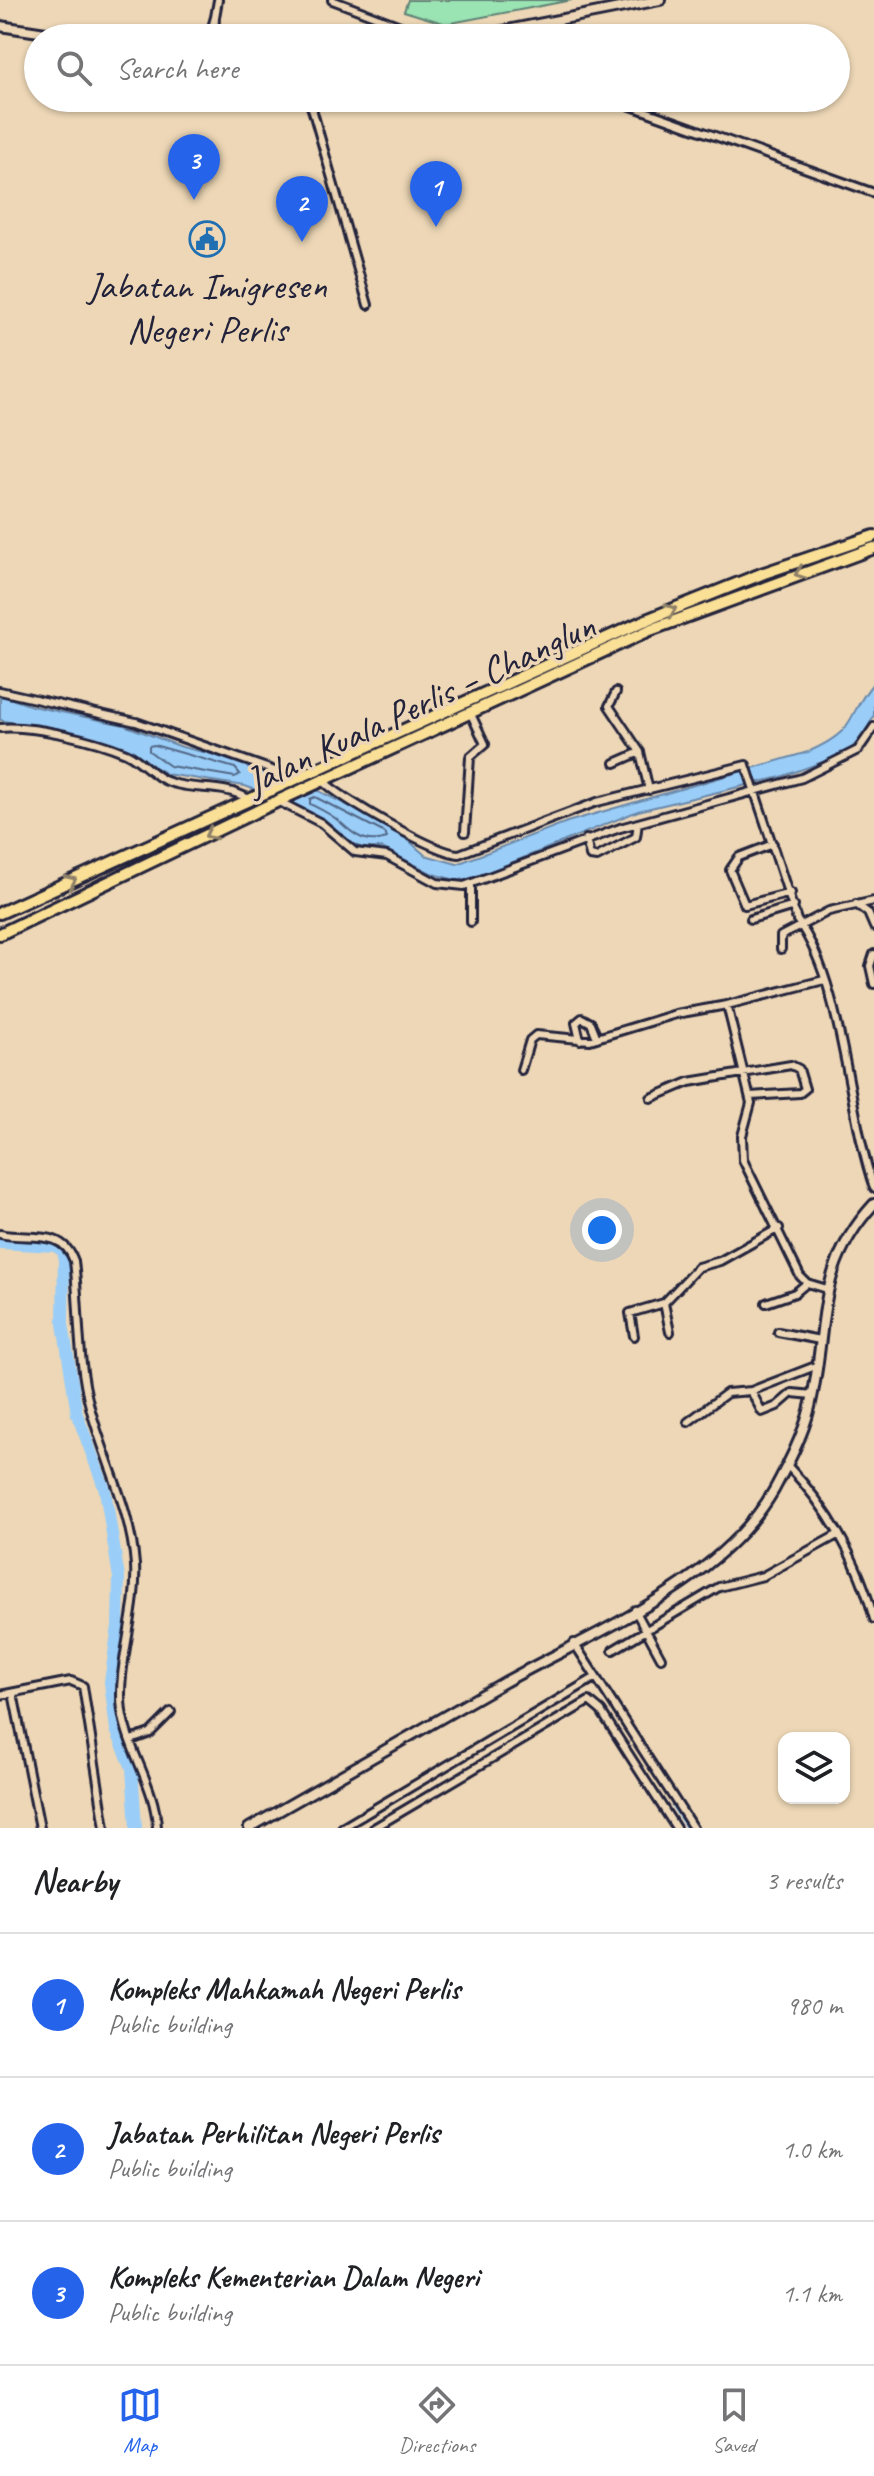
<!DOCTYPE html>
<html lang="en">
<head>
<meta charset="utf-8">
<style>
  :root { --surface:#fff; --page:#f2f2f2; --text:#202124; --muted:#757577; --line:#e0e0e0; --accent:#2563eb }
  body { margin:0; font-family:Caveat,sans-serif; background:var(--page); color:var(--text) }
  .controls { position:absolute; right:24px; bottom:24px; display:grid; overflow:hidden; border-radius:16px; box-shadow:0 2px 6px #0004 }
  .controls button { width:72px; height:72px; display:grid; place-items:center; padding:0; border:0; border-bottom:2px solid var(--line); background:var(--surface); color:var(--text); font:40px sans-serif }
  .you { position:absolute; left:602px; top:1230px; width:28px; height:28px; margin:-20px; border:6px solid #fff; border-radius:50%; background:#1a73e8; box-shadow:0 0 0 12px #1a73e833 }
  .badge { display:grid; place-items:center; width:52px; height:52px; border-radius:50%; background:var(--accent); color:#fff; font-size:26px; font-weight:700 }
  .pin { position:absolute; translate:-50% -66px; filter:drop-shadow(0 2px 4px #0008) }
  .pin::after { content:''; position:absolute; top:42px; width:28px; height:24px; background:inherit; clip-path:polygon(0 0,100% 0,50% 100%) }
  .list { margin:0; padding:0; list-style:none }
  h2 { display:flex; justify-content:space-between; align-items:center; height:104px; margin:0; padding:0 32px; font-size:34px }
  h2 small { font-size:26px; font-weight:400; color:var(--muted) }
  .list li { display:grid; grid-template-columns:52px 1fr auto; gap:24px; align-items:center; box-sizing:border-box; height:144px; padding:0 32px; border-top:2px solid var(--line) }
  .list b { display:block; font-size:30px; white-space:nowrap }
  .list p { margin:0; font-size:26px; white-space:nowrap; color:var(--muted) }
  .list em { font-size:26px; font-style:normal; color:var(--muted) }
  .icon { flex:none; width:44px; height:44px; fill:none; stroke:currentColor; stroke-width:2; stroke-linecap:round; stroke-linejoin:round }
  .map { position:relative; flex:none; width:874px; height:1828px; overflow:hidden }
  .search { position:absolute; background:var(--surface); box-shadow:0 2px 6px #0004; left:24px; right:24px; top:24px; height:88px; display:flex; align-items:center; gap:20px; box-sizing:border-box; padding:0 28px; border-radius:44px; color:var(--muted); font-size:30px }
  .sheet { height:536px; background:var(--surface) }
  nav { display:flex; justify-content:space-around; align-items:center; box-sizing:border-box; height:112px; border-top:2px solid var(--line); background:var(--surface); font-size:22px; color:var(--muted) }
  nav a { display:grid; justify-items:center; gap:4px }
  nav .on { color:var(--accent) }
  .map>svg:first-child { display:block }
  .green { fill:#9ae3b2; stroke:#5e8276; stroke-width:2 }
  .water { fill:#9acef8; stroke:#6a89ac; stroke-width:2 }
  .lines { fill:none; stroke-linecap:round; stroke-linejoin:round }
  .shore { stroke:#526787; stroke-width:2 }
  .canal { stroke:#9acef8; stroke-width:7 }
  .river { stroke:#9acef8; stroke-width:12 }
  .minor-casing { stroke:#22223b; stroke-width:12 }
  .secondary-casing { stroke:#22223b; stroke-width:14 }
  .trunk-casing { stroke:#22223b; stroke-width:16 }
  .minor { stroke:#edd7b6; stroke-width:6 }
  .secondary { stroke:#edd7b6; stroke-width:8 }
  .trunk { stroke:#fadf96; stroke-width:10 }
  .oneway { stroke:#8e8068 }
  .labels { text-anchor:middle; stroke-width:7; stroke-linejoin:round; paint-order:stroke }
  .poi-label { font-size:38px; fill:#22223b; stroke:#edd7b6 }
  .street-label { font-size:38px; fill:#22223b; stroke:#edd7b6 }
</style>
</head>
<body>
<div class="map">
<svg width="874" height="1828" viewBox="0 0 874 1828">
  <rect width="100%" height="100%" fill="#edd7b6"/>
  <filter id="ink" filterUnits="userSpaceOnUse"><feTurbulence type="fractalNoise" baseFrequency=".0125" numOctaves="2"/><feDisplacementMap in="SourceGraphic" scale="16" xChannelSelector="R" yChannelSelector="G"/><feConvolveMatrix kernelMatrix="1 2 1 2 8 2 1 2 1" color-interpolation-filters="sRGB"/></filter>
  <g filter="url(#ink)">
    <path class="green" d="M408 0H572L446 24 404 11Z"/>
    <path class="water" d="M874 682V715L864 735 847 753 781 777 638 811 474 878 456 880 433 874 382 848H363L346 842 333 826 302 808 245 786 166 774 125 747 0 720V695L32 706 124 725 182 747 237 760 299 781 397 830 425 855 457 864 567 822 808 752C860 729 844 718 874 682Z"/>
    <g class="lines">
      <path class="shore" d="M154 745 235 768 240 774 235 777 170 766 149 751V746Z
        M315 797 385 833 387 838C366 845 354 835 340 822 331 814 320 809 310 804V799Z"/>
      <path class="canal" d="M675 1806 689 1828"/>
      <path class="river" d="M0 1243 55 1246 64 1252 63 1324 77 1414 105 1490 119 1578 118 1626 110 1682 116 1730 132 1768 136 1828"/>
      <defs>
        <path id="minor" d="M332 0 432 38
          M215 17 218 0
          M209 38 215 17 214 38
          M308 98 313 112 312 98
          M609 98 874 193
          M313 112 368 305
          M0 691 136 722 295 778
          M616 692 609 706 640 752 649 790
          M0 728C33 725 95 740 126 753 143 761 154 778 172 783 199 791 223 784 249 799
          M615 763 640 752
          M323 781C342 799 435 853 459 854L597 802 746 765 797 920C844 985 847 1110 874 1188
          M278 801 321 823 355 852 387 856 437 883 464 886 620 828 802 778 858 750 874 727
          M465 832 470 757 485 744 470 712
          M586 839 590 856 597 857 636 837 638 823
          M773 844 739 857 730 870 745 905 791 893
          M856 904 868 913 874 927
          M751 919 794 906
          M471 922V884
          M781 949V936L829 911 874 901
          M874 954 870 966 874 984
          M727 1005 751 1103 742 1136 743 1160 800 1276 807 1283 827 1289
          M580 1040 576 1023 582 1018 591 1023 597 1038
          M521 1070 530 1040 536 1035 590 1040 676 1014 727 1005 824 980
          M651 1098 689 1082 791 1065 799 1069 805 1089 800 1093 750 1096
          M0 1234C28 1241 62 1227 74 1261 80 1310 77 1359 90 1407 104 1460 131 1509 135 1565 138 1611 116 1668 122 1711 128 1751 156 1787 157 1828
          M766 1303 795 1293 807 1283
          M670 1332 664 1303 698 1267 720 1261 779 1228
          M778 1332 820 1340
          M634 1336 630 1313 664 1303
          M751 1391 762 1412 777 1406 792 1393 813 1395
          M688 1422 727 1393 751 1391 818 1365
          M787 1465C829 1509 858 1560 874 1619
          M635 1610 661 1658
          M574 1643 693 1828
          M613 1650 719 1587 763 1576 839 1534
          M13 1693 40 1828
          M0 1695 71 1681 83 1686 105 1828
          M131 1740 150 1733 171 1712
          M342 1828 596 1677
          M374 1828 589 1701 601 1711 676 1828"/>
        <path id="secondary" d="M0 26 78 38
          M467 38 660 0
          M249 1828C333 1780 417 1732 501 1684 592 1633 720 1584 774 1490 788 1464 803 1436 810 1407 829 1328 813 1270 874 1204"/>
        <path id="trunk" d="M0 913 644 621 764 573 874 536
          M0 934 280 800 650 630 874 548"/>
      </defs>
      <use href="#minor" class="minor-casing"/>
      <use href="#secondary" class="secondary-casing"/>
      <use href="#trunk" class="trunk-casing"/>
      <use href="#minor" class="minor"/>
      <use href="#secondary" class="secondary"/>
      <use href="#trunk" class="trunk"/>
    </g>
    <defs><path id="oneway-chevron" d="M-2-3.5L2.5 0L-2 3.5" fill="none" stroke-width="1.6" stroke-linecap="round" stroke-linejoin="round" transform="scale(2)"/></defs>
    <g class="oneway">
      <use href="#oneway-chevron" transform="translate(800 573) rotate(160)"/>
      <use href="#oneway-chevron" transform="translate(671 610) rotate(-22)"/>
      <use href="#oneway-chevron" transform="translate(210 834) rotate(154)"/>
      <use href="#oneway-chevron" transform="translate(71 881) rotate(-25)"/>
    </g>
  </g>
  <defs>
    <symbol id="civic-ring" viewBox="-11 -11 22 22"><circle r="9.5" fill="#edd7b6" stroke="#1f6fb2" stroke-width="1.5"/><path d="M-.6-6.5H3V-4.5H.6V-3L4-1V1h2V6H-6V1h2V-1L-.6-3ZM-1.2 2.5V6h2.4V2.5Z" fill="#1f6fb2"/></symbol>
  </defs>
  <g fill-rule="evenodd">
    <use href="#civic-ring" x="187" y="219" width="40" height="40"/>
  </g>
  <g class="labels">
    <g class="poi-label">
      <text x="207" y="298">Jabatan Imigresen<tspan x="207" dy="44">Negeri Perlis</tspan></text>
    </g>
    <g class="street-label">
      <text transform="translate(420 703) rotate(-25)" y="13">Jalan Kuala Perlis – Changlun</text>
    </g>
  </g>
</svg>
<div class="controls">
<button><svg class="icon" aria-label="layers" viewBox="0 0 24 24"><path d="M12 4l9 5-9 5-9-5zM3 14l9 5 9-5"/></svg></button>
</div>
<div class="you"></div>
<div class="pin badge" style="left:436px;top:227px">1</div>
<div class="pin badge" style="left:302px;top:242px">2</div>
<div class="pin badge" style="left:194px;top:200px">3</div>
<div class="search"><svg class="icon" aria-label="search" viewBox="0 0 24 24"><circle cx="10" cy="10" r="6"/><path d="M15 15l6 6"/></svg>Search here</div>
</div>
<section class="sheet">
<h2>Nearby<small>3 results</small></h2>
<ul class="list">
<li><span class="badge">1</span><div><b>Kompleks Mahkamah Negeri Perlis</b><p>Public building</p></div><em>980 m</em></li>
<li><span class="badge">2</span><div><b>Jabatan Perhilitan Negeri Perlis</b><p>Public building</p></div><em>1.0 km</em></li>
<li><span class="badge">3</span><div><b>Kompleks Kementerian Dalam Negeri</b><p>Public building</p></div><em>1.1 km</em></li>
</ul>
</section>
<nav>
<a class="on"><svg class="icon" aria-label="map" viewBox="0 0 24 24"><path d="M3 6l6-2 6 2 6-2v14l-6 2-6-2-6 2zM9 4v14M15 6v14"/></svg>Map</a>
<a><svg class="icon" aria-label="directions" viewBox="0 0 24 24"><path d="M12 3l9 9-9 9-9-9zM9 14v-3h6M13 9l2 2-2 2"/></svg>Directions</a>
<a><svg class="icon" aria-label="saved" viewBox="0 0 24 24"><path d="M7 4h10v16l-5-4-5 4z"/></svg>Saved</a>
</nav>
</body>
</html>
